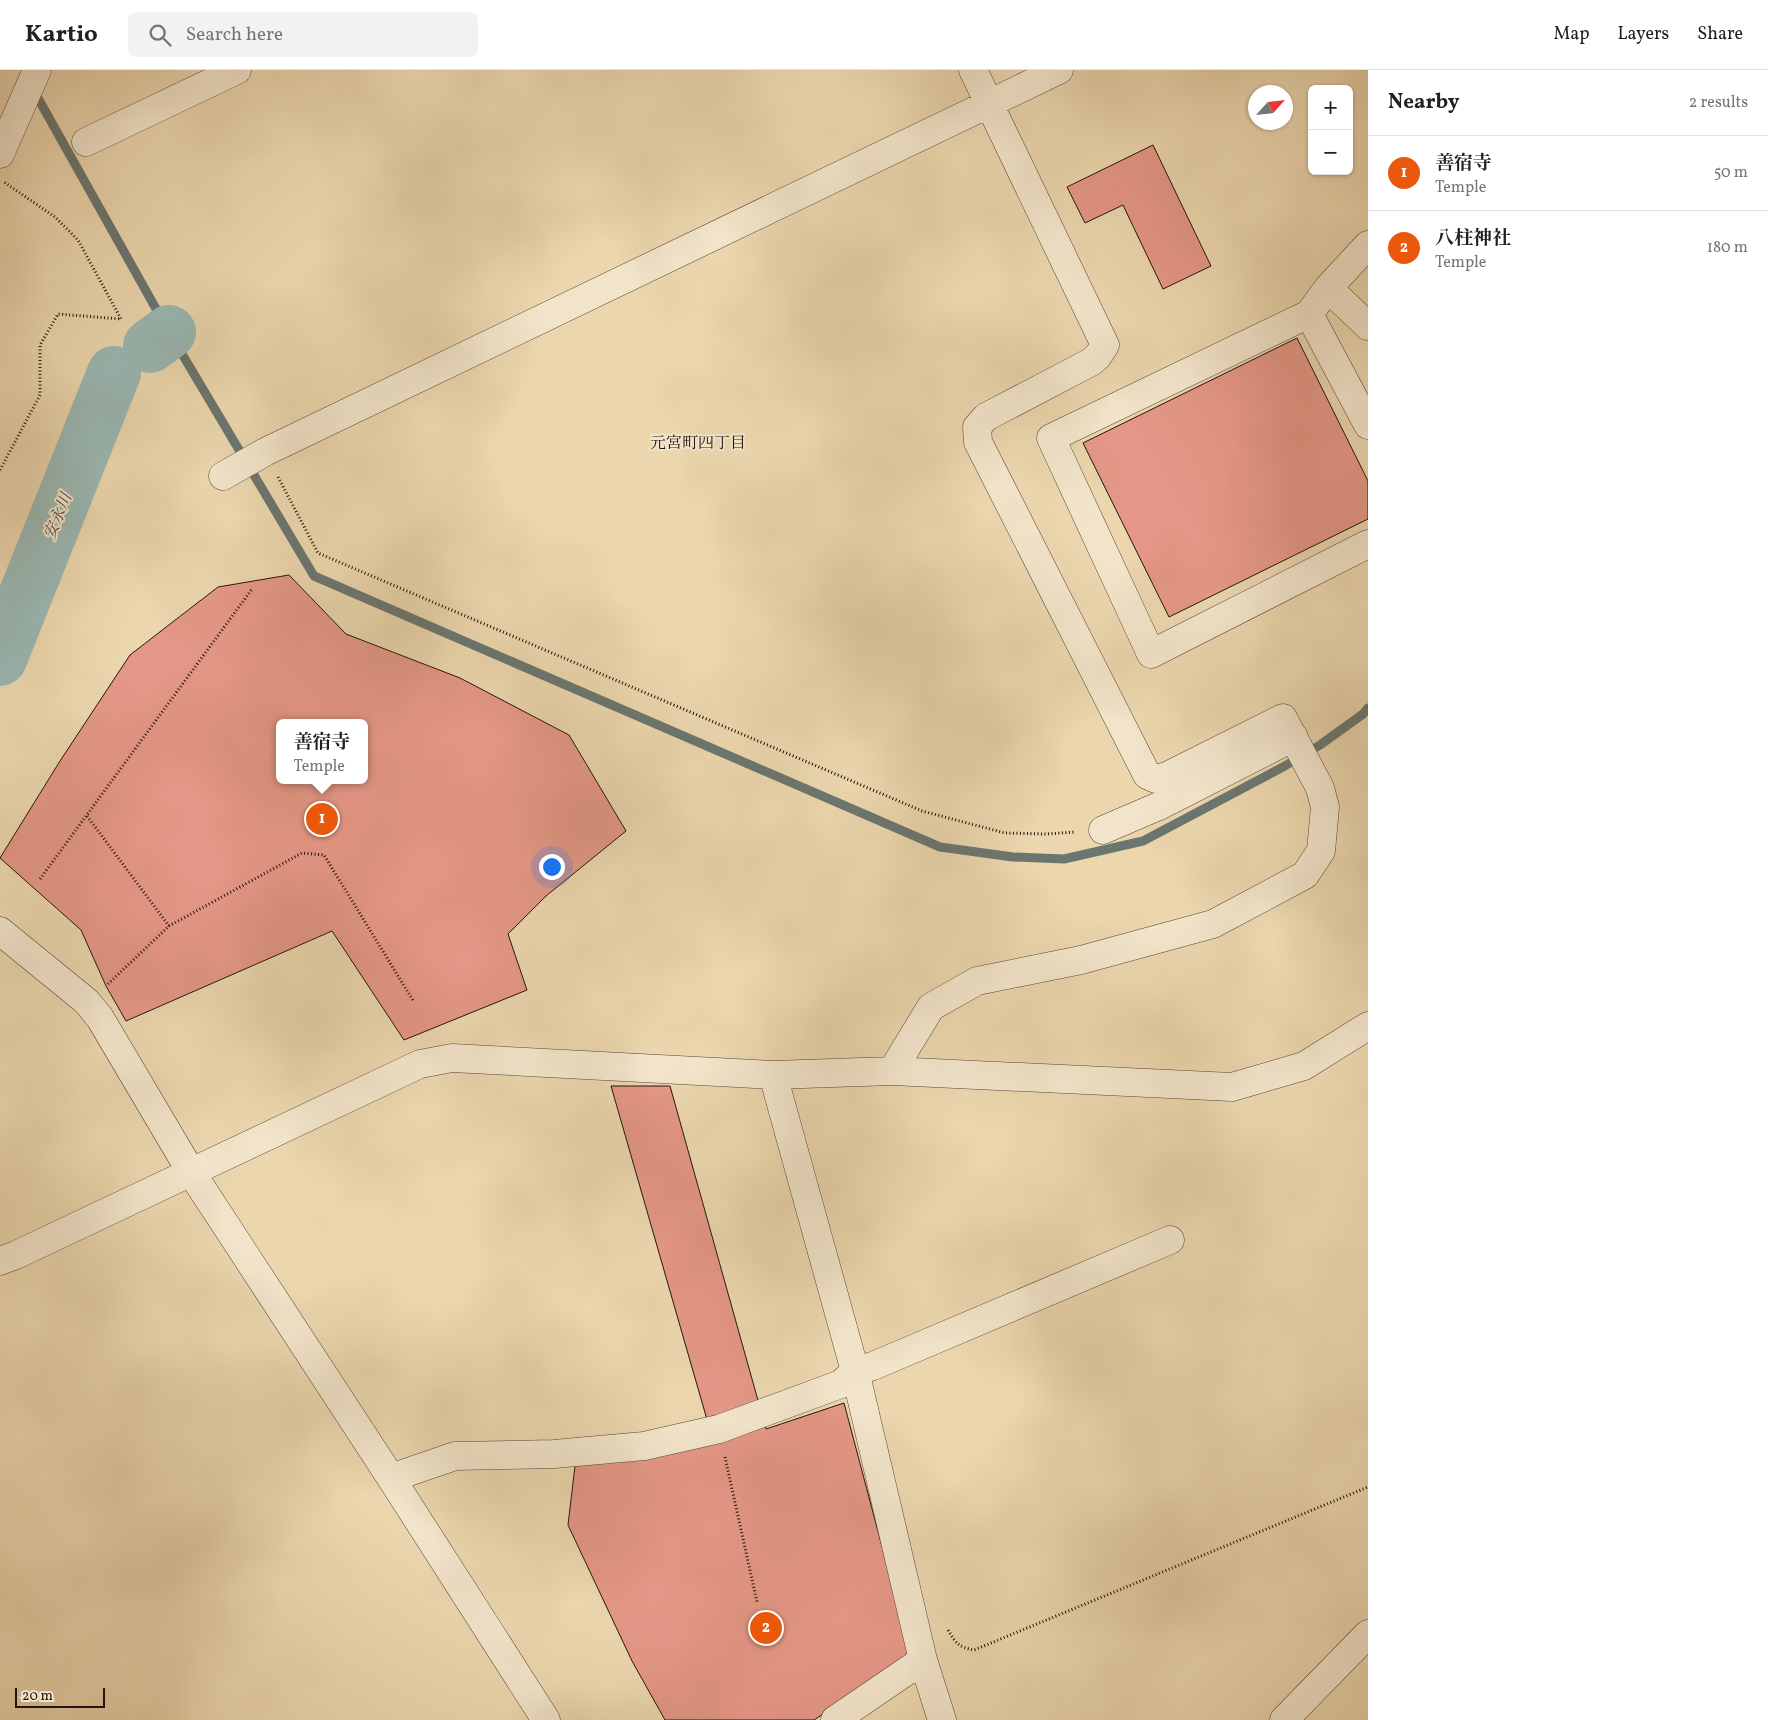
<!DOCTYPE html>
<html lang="en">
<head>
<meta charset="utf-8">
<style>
  :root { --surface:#fff; --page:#f2f2f2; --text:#202124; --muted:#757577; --line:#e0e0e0; --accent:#ea580c }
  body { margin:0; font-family:Vollkorn,"Noto Serif JP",serif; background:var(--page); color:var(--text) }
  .controls { position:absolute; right:15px; top:15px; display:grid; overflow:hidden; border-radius:8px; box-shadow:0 1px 4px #0004 }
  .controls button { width:45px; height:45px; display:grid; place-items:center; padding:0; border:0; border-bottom:1px solid var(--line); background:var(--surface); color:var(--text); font:25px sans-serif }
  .compass { position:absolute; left:1248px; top:15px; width:45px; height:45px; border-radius:50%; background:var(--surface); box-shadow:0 1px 4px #0004; rotate:63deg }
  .scale { position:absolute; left:15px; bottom:12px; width:90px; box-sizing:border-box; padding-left:5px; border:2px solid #24140e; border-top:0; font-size:14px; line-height:18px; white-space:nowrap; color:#24140e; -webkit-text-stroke:4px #f2e4ca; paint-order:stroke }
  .you { position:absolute; left:551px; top:796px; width:18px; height:18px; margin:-12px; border:4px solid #fff; border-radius:50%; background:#1a73e8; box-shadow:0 0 0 8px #1a73e833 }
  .badge { display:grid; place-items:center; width:32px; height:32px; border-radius:50%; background:var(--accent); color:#fff; font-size:16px; font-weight:700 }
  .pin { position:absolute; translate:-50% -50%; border:2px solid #fff; box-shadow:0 1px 5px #0006 }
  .popup { position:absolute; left:276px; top:649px; width:92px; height:65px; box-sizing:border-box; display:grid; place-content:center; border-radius:8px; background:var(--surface); filter:drop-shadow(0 1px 4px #0005); font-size:16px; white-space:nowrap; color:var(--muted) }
  .popup b { font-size:19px; color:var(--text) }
  .popup::after { content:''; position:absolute; left:50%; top:100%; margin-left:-10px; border:10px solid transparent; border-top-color:var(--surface) }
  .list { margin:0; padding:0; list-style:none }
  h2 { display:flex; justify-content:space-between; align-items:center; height:65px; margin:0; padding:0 20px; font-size:21px }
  h2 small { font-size:16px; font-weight:400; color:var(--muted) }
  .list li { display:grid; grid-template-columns:32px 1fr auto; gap:15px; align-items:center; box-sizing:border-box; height:75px; padding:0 20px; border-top:1px solid var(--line) }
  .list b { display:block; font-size:19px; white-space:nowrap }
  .list p { margin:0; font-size:16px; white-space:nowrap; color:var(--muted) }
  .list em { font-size:16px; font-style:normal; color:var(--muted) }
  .icon { flex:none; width:28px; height:28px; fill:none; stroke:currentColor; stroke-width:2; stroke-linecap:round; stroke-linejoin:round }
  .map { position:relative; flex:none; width:1368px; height:1650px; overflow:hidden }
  header { display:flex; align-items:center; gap:30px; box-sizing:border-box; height:70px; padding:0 25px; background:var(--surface); border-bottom:1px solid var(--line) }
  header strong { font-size:24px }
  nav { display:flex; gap:28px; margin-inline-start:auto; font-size:18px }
  .search { width:350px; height:45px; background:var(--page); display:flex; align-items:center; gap:12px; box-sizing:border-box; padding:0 18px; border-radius:8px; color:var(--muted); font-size:19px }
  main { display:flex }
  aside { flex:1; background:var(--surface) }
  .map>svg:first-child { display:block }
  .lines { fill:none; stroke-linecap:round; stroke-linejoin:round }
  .stream { stroke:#6b7670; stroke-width:9 }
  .river { stroke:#9ab7b2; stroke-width:54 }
  .building { fill:#e49786; stroke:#24140e; fill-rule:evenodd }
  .minor-casing { stroke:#564436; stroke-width:29 }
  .path { stroke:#24140e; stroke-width:3; stroke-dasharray:1 2.5; stroke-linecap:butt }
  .minor { stroke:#f2e4ca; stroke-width:28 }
  .labels { text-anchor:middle; stroke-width:4; stroke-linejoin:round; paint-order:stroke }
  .neighbourhood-label { font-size:16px; fill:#24140e; stroke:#f2e4ca }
  .water-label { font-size:16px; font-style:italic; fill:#4d4d47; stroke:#f2e4ca }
</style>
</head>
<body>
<header>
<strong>Kartio</strong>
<div class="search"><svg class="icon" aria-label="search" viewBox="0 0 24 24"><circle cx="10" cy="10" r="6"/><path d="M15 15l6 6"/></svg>Search here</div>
<nav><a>Map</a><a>Layers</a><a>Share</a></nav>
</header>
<main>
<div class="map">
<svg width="1368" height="1650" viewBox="0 0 1368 1650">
  <rect width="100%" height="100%" fill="#ebd6ad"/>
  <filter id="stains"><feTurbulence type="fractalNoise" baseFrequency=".004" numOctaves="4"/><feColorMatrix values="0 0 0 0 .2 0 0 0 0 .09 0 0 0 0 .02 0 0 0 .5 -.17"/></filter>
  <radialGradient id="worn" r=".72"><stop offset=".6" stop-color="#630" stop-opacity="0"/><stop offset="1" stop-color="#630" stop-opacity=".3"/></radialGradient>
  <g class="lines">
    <path class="stream" d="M34 21 169 262 314 506 940 777 1013 787 1064 789 1143 771 1283 697 1320 675 1363 644 1368 638"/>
    <path class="river" d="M150 276 169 262
      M0 589 114 303"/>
  </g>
  <path class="building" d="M1153 75 1211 196 1163 219 1123 135 1085 153 1067 117Z
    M1297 268 1368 411V449L1169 547 1083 373Z
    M289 505 346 564 460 608 569 665 626 761 546 826 508 864 527 920 404 970 332 861 126 951 106 916 81 860 0 788 60 691 130 585 218 517ZM280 653H364V710H280Z
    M611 1016H670L766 1359 844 1333 911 1586 814 1650H665L632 1591 568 1455 575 1396 714 1374Z"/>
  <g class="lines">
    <defs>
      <path id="minor" d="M86 72 237 0
        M0 84 37 0
        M1368 175 1328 218 1309 244 1051 368 1151 584 1368 474
        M1328 218 1368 256
        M1309 244 1368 355
        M223 406 265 382 1059 0
        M1103 760 1159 736 1294 667
        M0 861 86 931 100 948 191 1102 391 1408 546 1650
        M892 1001 931 937 977 911 1081 890 1213 854 1305 805 1321 781 1325 737 1320 718 1283 648 1167 706 1156 709 1147 705 978 372 977 357 986 347 1091 292 1098 286 1105 275 973 0
        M773 1005 855 1301 923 1590 942 1650
        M0 1191 16 1185 420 994 452 988 773 1005 892 1001 1232 1017 1304 996 1368 956
        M391 1408 455 1386 554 1384 644 1376 719 1359 841 1314 855 1301 873 1296 1170 1170
        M835 1650 923 1590
        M1284 1650 1368 1564"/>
    </defs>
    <use href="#minor" class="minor-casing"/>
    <path class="path" d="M0 400 40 325V275L58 244 121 249 78 170 55 147 4 112
      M278 407 318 483 922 741 1005 763 1046 764 1075 762
      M87 746 169 856
      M40 809 252 519
      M108 914 169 856 302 783 324 785 414 932
      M725 1387 757 1532
      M948 1560C956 1573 958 1577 974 1580L1368 1417"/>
    <use href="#minor" class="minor"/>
  </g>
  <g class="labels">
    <g class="neighbourhood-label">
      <text x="698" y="378">元宮町四丁目</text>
    </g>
    <g class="water-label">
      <text transform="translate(57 446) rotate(-68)" y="6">安永川</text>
    </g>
  </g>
  <rect width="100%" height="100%" filter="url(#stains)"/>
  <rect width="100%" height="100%" fill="url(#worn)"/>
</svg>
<div class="controls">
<button>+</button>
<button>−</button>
</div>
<svg class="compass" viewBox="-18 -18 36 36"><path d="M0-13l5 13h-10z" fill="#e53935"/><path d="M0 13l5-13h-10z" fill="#757577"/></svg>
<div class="scale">20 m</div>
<div class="you"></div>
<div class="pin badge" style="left:322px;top:749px">1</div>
<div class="popup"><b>善宿寺</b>Temple</div>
<div class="pin badge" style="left:766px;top:1558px">2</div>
</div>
<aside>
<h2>Nearby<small>2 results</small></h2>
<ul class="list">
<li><span class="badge">1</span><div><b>善宿寺</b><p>Temple</p></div><em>50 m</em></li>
<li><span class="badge">2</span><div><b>八柱神社</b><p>Temple</p></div><em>180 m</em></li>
</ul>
</aside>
</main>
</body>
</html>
